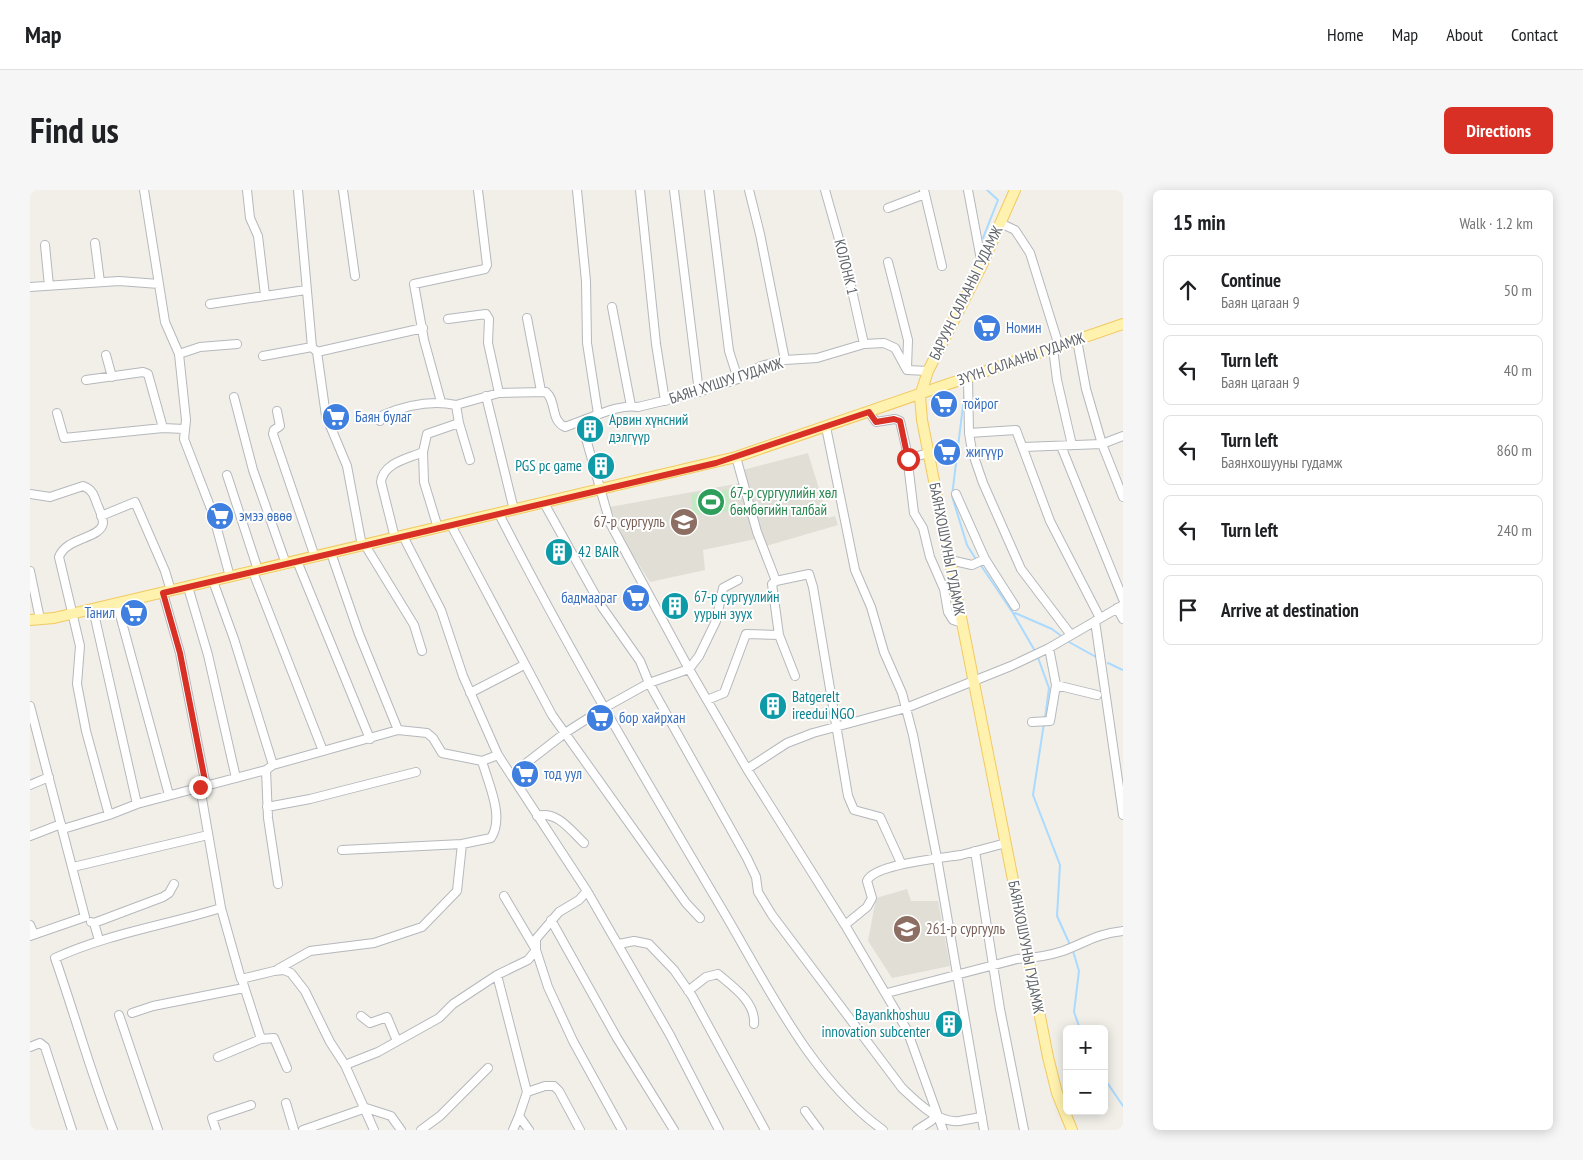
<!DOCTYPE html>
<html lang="en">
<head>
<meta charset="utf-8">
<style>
  :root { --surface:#fff; --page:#f6f6f6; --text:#202124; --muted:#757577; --line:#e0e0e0; --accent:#d93025 }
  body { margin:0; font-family:"PT Sans Narrow",sans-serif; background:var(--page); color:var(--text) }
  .controls { position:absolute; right:15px; bottom:15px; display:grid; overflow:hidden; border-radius:8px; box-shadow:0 2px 12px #0003 }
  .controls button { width:45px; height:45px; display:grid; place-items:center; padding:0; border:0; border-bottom:1px solid var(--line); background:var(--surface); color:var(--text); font:25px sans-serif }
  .stop { position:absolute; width:15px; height:15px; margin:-11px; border:4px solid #d93025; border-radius:50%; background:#fff }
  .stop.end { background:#d93025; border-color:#fff; box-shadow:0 1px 5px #0008 }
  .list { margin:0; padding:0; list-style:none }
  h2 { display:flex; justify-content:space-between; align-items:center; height:65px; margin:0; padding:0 20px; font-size:21px }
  h2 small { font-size:16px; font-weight:400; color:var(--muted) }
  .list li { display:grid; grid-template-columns:32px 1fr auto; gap:15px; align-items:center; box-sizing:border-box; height:70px; margin:0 10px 10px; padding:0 10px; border:1px solid var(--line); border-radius:8px }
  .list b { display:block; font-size:19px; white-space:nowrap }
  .list p { margin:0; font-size:16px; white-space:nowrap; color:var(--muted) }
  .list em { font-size:16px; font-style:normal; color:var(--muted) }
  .icon { flex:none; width:28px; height:28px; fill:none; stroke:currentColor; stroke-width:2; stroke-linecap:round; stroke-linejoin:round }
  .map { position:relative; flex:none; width:1093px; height:940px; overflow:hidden; border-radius:8px }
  header { display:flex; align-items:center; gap:30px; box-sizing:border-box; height:70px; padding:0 25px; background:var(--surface); border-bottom:1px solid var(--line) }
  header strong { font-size:24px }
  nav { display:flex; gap:28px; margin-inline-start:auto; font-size:18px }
  .intro { display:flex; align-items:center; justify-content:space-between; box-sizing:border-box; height:120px; padding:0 30px }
  h1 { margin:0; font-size:35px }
  .button { padding:12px 22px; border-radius:8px; background:var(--accent); color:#fff; font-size:18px; font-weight:700 }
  main { display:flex; gap:30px; padding:0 30px }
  aside { flex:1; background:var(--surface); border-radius:8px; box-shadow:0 2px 12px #0003 }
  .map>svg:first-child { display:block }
  .education { fill:#e1ded6 }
  .grass { fill:#c5e8c5 }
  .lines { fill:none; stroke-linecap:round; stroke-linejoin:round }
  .stream { stroke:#aadaff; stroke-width:2 }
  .minor-casing { stroke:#b5b8bc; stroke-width:10 }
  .major-casing { stroke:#f2c960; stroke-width:12 }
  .minor { stroke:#fff; stroke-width:8 }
  .major { stroke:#fff2af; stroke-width:10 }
  .route { stroke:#d93025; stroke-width:6 }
  .labels { text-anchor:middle; stroke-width:4; stroke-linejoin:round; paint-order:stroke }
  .street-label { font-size:15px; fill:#5f6368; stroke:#fff }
  .shop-label { font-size:15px; fill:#366cbe; stroke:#fff; text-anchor:start }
  .culture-label { font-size:15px; fill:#0d838f; stroke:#fff; text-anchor:start }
  .leisure-label { font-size:15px; fill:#27864d; stroke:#fff; text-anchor:start }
  .education-label { font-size:15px; fill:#785e54; stroke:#fff; text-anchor:end }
</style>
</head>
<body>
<header>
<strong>Map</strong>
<nav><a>Home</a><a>Map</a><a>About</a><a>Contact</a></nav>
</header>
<div class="intro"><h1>Find us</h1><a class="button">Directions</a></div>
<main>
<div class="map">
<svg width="1093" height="940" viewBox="0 0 1093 940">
  <rect width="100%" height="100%" fill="#f1efe8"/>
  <path class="education" d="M778 263 798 328 805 326 808 335 736 356 713 280Z
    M711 293 726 349 673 360 675 380 620 392 597 356 580 317Z
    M877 699 881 711H908L920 776 862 788 838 751 846 708Z"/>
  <path class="grass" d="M699 300 701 321 663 325 661 304Z"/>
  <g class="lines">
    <path class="stream" d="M957 0 968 10 953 48 957 51
      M935 199 922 306 937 355 947 371
      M950 374 983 423 1005 461
      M985 423 1022 439 1030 445
      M1039 452 1066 467
      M1007 465 1019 498 1015 528
      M1078 473 1093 480
      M1014 533 1003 605 1030 675 1027 726 1041 757
      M1043 761 1049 781 1044 822 1050 839
      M1074 888 1093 916"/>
    <defs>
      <path id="minor" d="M114 0 135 132 149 164 156 230 154 249 183 324 200 387
        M217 0 220 28 228 46 235 105
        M268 0 282 157 287 162 296 226 317 276 332 356
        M313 0 325 86
        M547 0 556 91 557 153 568 224
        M610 0 626 154 635 211
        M644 0 669 202
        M679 0 699 161 708 189
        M719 0 730 44 755 170
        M795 0 816 74 834 154
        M894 0 912 76
        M938 0 952 75
        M858 18 895 4
        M970 33 985 40 1000 63 1029 156
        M65 53 70 92
        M15 55 19 96
        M858 72 878 150 877 178
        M0 97 89 91 129 94
        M180 114 276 100
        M582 117 601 216
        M497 128 511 201
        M418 129 456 124 459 129 458 153 469 203
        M1047 150 1056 199 1072 254 1093 307
        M1023 158 1027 190 1042 255
        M287 162 393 138
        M149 164 170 157 207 154
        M76 165 82 187
        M233 166 282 157
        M898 181 877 180 865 158 854 153 834 154 787 168 755 170 731 176 708 189 662 204 608 217C590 214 568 225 551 231L580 333 659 479 717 579 815 735 877 840 913 940
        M938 187 939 243 942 261 953 293 991 379 1041 445
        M56 190 113 182 118 184 133 238
        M456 206 484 320
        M204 207 223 280 256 374
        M411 212 394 150 384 94 455 79 457 75 448 0
        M247 221 250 236 244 240 243 244 285 367
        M839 222 846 232 865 229 870 231 876 257 884 323 893 338 900 367 914 399 918 422 923 430 932 433
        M27 223 34 248 133 238 154 239
        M350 231 353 225C377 215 401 210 426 215
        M429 233 440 270
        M796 237 825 380 841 417 854 462 872 503 883 545 907 668 954 940
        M939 243 986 240 1020 331 1070 428
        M1031 256 1093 409
        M993 257 1072 254 1093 246
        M393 262 394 292 408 338
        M706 267 727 342 746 391 779 384 783 397 818 606 824 620 850 627 871 673
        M878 269 898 263
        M197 285 228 380
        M0 304 20 307 53 296C62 299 64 305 67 314 69 319 73 327 73 333 71 349 36 347 29 367L50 456 47 494 56 541 79 625 107 614 236 580 243 575 368 540 329 444 301 363
        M926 304 955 369 985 416
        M514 313 572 417 610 471 619 493 717 668 726 687 728 702 742 725 872 898C887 912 907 933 929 931 936 930 944 928 952 927
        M469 324C538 459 615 589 692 719 736 793 781 889 853 940
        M71 326 105 312 135 381 141 401
        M421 335 522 525 656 713 670 728
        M373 346 411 420 433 486 468 565 557 701 549 710 529 722 506 749V760L498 770 467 785 497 902 489 926 499 940
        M365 348 351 292C353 273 377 269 393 262L397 244 429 233 426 215 469 203 516 202C527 212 520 230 535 237L551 231
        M335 355 384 435 392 461
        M920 370 942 375 955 369
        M267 371 340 549
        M0 381 10 429
        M223 382 293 561
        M183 391 204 449 243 575
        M746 391 742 394 749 445 765 486
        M158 397 178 465 206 588
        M133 403 150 463 176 596
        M87 414 139 605
        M1087 418 1093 429
        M63 419 107 614
        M1065 431 1093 625
        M1019 458 1026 495 1067 505
        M440 503 494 475
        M677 510 694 503 716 444 749 445
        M0 516 55 727 0 746
        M1002 532 1020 531 1026 495
        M368 540 397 543 403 548 412 563 452 571
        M717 579 757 553 783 543 876 518 981 476 1019 458 1093 415
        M236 580 238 628 248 694
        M481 585 535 543 574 518 619 493 659 479 669 466 686 431 693 398 708 390
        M0 595 19 587
        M170 597 191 718 211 789 244 781 254 780 261 783 275 801 300 852 315 875 344 940
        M237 617 280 609 386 582
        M507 626C527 620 541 641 554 653
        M33 639 79 625
        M0 646 31 634
        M312 660 432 654
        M945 661 970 819 994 940
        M43 677 178 645
        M557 701 640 845 689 940
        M474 706 506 760 518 797 543 851 592 940
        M521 730 587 848 644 940
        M61 732 64 733 69 750
        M64 733 133 707 139 703 144 694
        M0 735 4 744
        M815 735 837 717 842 708 837 691C844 674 912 668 931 665 946 661 961 657 976 653
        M589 754 604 751 619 754 644 780 662 806 735 940
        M248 779 280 761 344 753 392 737 427 701 432 654 461 648C475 627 458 593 452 571L468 565
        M213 793 231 849 244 848 257 878
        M658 801 676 787 688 784C702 796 726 812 724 834
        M857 803 987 769C1003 768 1018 766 1033 761 1057 752 1066 744 1093 741
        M102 823 123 816 214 798
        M89 825 128 940
        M331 826 340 833 357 827 367 851
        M0 857 10 853 15 857 42 940
        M188 867 231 849
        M315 875 348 862 409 828 423 814 467 785
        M497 902 515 896H524L529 901 550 940
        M256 913 264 940
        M775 921 789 940
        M83 940C61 884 45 825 25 768 77 744 136 735 191 718
        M186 940 182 928 221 915
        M273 940 336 918 361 926 371 940
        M391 940 410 926 458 878
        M483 940 489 926
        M887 940 901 931 906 926"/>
      <path id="major" d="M985 0 952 75 898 181 890 206 892 230 1018 867 1027 903 1042 940
        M0 430 24 428 706 267 1093 134"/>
    </defs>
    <use href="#minor" class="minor-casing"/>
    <use href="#major" class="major-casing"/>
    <use href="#minor" class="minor"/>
    <use href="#major" class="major"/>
  </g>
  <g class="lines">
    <path class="route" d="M170 597 176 596 150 463 133 403 686 273 839 222 846 232 864 229 870 231 878 269"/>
  </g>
  <defs>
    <symbol id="supermarket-disc" viewBox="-11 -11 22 22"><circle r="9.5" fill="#3f7fe0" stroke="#fff"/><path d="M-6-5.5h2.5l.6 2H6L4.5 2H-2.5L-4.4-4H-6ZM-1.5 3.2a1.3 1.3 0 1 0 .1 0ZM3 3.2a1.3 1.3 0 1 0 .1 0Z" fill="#fff"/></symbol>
    <symbol id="building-disc" viewBox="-11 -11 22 22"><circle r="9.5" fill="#0f9aa8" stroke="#fff"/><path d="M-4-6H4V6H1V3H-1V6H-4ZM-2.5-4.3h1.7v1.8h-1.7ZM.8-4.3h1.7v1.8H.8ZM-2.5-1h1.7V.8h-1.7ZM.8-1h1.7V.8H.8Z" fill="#fff"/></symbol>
    <symbol id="stadium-disc" viewBox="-11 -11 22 22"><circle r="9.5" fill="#2e9e5b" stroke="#fff"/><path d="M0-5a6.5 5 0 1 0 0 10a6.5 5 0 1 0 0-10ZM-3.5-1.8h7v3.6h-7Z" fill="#fff"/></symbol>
    <symbol id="school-disc" viewBox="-11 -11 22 22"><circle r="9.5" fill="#8d6e63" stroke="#fff"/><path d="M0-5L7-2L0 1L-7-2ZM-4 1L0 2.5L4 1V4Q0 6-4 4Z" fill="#fff"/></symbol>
  </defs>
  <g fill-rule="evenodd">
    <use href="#supermarket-disc" x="941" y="122" width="32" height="32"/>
    <use href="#supermarket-disc" x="898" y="198" width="32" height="32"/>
    <use href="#supermarket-disc" x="290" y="211" width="32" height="32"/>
    <use href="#building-disc" x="544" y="223" width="32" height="32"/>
    <use href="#supermarket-disc" x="901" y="246" width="32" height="32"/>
    <use href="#building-disc" x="555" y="260" width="32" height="32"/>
    <use href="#stadium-disc" x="665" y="296" width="32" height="32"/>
    <use href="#supermarket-disc" x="174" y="310" width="32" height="32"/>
    <use href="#school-disc" x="638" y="316" width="32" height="32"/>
    <use href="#building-disc" x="513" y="346" width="32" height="32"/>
    <use href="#supermarket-disc" x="590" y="392" width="32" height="32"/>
    <use href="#building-disc" x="629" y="400" width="32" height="32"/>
    <use href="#supermarket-disc" x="88" y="407" width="32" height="32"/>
    <use href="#building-disc" x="727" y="500" width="32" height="32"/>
    <use href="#supermarket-disc" x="554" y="512" width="32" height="32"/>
    <use href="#supermarket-disc" x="479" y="568" width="32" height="32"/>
    <use href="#school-disc" x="861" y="723" width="32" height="32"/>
    <use href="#building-disc" x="903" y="818" width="32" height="32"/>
  </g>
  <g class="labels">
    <g class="street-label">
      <text transform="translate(816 77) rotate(76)" y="5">КОЛОНК 1</text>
      <text transform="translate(936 103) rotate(-64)" y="5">БАРУУН САЛААНЫ ГУДАМЖ</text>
      <text transform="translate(991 169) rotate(-19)" y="5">ЗҮҮН САЛААНЫ ГУДАМЖ</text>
      <text transform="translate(696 191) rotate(-18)" y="5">БАЯН ХҮШУУ ГУДАМЖ</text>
      <text transform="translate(917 359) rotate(79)" y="5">БАЯНХОШУУНЫ ГУДАМЖ</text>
      <text transform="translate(996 757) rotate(79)" y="5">БАЯНХОШУУНЫ ГУДАМЖ</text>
    </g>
    <g class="shop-label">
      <text x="976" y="143">Номин</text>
      <text x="933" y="219">тойрог</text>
      <text x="325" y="232">Баян булаг</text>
      <text x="936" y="267">жигүүр</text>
      <text x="209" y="331">эмээ өвөө</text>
      <text x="587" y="413" text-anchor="end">бадмаараг</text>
      <text x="85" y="428" text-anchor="end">Танил</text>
      <text x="589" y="533">бор хайрхан</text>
      <text x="514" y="589">тод уул</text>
    </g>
    <g class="culture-label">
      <text x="579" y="235">Арвин хүнсний<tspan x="579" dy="17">дэлгүүр</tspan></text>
      <text x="552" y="281" text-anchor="end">PGS pc game</text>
      <text x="548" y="367">42 BAIR</text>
      <text x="664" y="412">67-р сургуулийн<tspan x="664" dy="17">уурын зуух</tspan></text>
      <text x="762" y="512">Batgerelt<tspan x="762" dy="17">ireedui NGO</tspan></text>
      <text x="900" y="830" text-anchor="end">Bayankhoshuu<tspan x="900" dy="17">innovation subcenter</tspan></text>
    </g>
    <g class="leisure-label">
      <text x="700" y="308">67-р сургуулийн хөл<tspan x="700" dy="17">бөмбөгийн талбай</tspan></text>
    </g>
    <g class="education-label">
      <text x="635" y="337">67-р сургууль</text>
      <text x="896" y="744" text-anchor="start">261-р сургууль</text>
    </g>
  </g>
</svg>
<div class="controls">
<button>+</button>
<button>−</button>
</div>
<div class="stop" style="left:878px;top:269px"></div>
<div class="stop end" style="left:170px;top:597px"></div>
</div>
<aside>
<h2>15 min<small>Walk · 1.2 km</small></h2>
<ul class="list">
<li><svg class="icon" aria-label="ahead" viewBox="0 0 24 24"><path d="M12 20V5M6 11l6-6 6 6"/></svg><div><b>Continue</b><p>Баян цагаан 9</p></div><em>50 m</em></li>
<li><svg class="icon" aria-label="left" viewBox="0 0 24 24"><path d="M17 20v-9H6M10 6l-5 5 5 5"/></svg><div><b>Turn left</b><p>Баян цагаан 9</p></div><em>40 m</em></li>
<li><svg class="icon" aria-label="left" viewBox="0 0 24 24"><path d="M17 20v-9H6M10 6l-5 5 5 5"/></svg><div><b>Turn left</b><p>Баянхошууны гудамж</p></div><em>860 m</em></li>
<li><svg class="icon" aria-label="left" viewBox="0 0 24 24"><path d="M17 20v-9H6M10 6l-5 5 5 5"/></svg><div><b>Turn left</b></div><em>240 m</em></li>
<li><svg class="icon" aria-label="arrive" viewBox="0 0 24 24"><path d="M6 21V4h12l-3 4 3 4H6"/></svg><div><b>Arrive at destination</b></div></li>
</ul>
</aside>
</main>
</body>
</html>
